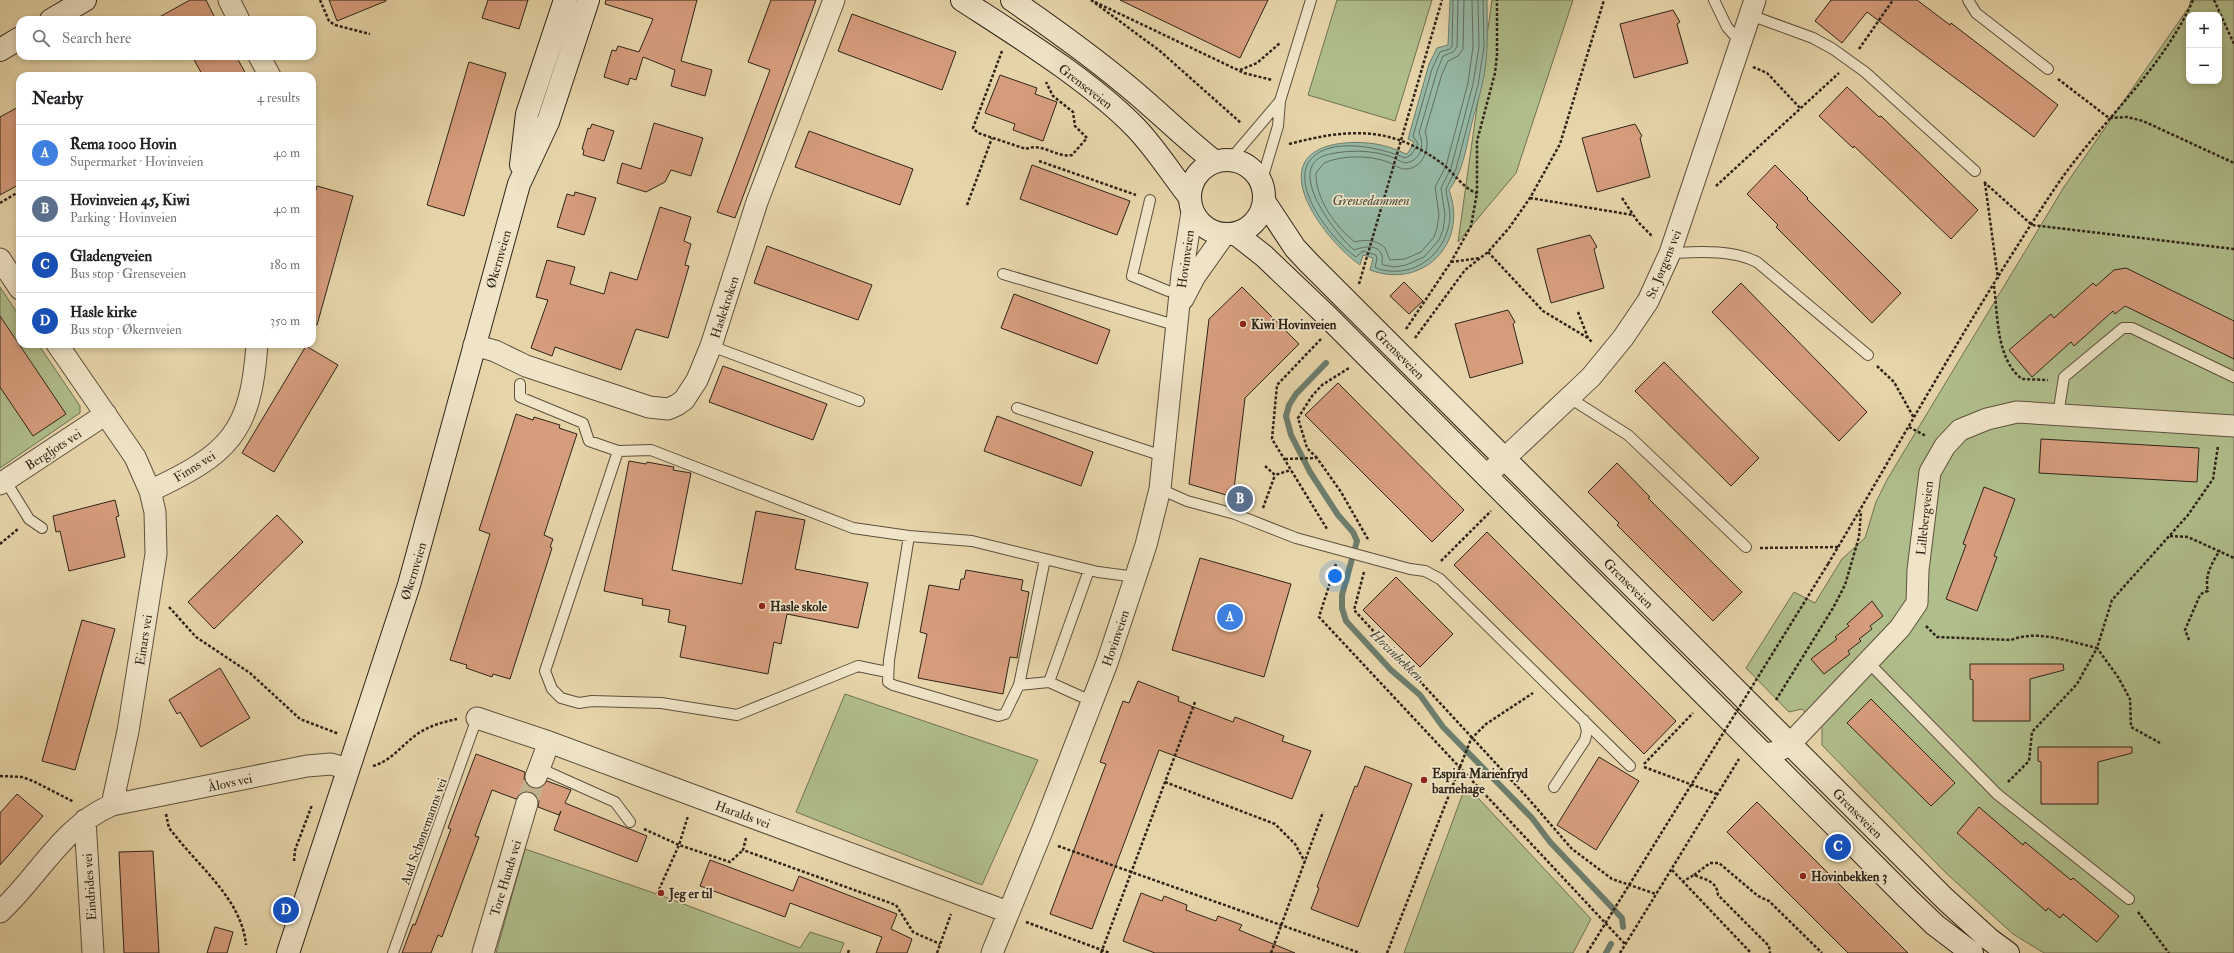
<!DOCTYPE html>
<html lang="en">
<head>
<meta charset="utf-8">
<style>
  :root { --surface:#fff; --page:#f2f2f2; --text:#202124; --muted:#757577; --line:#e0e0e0; --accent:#0b8043 }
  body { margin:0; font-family:"IM FELL Double Pica",serif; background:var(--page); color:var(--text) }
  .controls { position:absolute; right:12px; top:12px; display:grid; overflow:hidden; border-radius:8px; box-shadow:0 2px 6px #0003 }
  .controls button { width:36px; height:36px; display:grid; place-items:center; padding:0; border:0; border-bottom:1px solid var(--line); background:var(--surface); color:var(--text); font:20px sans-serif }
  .you { position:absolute; left:1335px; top:576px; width:14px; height:14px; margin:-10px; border:3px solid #fff; border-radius:50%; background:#1a73e8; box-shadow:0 0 0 6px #1a73e833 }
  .badge { display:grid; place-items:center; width:26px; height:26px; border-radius:50%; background:var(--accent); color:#fff; font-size:13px; font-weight:700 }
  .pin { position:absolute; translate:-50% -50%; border:2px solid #fff; box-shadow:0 1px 4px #0006 }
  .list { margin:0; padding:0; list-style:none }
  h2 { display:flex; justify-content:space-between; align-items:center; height:52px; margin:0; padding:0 16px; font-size:17px }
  h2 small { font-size:13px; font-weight:400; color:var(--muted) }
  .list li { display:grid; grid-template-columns:26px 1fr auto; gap:12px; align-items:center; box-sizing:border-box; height:56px; padding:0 16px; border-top:1px solid var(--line) }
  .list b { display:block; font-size:15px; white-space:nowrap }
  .list p { margin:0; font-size:13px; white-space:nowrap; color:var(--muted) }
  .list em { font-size:13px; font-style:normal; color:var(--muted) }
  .icon { flex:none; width:22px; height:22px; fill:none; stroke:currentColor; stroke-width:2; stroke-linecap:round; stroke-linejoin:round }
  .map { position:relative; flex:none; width:2234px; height:953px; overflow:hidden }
  .search { position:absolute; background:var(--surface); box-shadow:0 2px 6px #0003; left:16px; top:16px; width:300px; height:44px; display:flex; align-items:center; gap:10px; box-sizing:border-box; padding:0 14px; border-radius:12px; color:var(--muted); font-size:15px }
  .panel { position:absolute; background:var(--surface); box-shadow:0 2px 6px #0003; left:16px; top:72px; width:300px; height:276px; border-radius:12px }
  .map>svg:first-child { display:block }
  .green { fill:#b0be8b; stroke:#707152; fill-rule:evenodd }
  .water { fill:#96b9a6; stroke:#6d7d6d }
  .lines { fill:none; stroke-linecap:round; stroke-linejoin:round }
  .shore { stroke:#626e5f; stroke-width:1 }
  .stream { stroke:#6d7d6d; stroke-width:6 }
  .building { fill:#d69d7d; stroke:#2f2418 }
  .minor-tunnel { stroke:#c1b28c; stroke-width:21; stroke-dasharray:21 10; stroke-linecap:butt }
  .service-casing { stroke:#5d503c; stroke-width:12 }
  .minor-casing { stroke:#5d503c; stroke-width:23 }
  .secondary-casing { stroke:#2f2418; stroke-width:24 }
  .path { stroke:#2f2418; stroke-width:2.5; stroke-dasharray:3 2; stroke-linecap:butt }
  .service { stroke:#efe4c7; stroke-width:10 }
  .minor { stroke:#efe4c7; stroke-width:21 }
  .secondary { stroke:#efe4c7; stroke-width:22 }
  .path-bridge { stroke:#2f2418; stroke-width:2.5; stroke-dasharray:3 2; stroke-linecap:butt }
  .poi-dot { fill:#8f2418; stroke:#efe4c7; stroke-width:1.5 }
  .labels { text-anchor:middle; stroke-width:3.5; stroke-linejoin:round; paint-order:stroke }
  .street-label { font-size:13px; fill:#2f2418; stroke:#efe4c7 }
  .poi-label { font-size:13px; font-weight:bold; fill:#2f2418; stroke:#efe4c7; text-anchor:start }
  .water-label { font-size:14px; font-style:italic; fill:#49493c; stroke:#efe4c7 }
</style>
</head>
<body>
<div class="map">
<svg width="2234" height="953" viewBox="0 0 2234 953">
  <rect width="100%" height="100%" fill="#e6d5a9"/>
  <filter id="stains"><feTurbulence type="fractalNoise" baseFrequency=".005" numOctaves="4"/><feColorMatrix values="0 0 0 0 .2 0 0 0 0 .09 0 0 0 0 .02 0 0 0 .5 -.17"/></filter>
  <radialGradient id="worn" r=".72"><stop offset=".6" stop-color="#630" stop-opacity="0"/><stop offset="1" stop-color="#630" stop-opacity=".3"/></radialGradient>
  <path class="green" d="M1337 0H1432L1395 121 1308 95Z
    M1492 0H1573L1516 173 1458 242Z
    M2191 0H2234V953H2044L2013 934 1946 873 1822 745V727L1802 709 1789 712 1746 668 1794 592 1815 603 1842 559 1865 538 1876 502 1888 478 2064 187 2189 7ZM2189 15H2219V81H2189Z
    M0 287 20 317V344H38L80 406V413L0 468Z
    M845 694 1038 760 982 885 796 812Z
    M1466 785 1591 919 1573 953H1404Z
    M525 849 657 894 800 948 810 932 844 943 840 953H496Z"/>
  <path class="water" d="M1450 0H1487C1487 29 1489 57 1482 85 1479 99 1474 113 1471 127 1466 148 1463 172 1449 190 1469 243 1423 290 1370 270L1373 258 1363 255 1360 265C1322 238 1258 152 1344 143 1366 141 1386 144 1406 154L1408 153 1414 142 1408 139 1429 64 1437 48 1448 45Z"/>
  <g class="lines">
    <path class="shore" d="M1453 0 1452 46 1450 49 1440 52 1432 69 1413 136 1418 144 1411 155 1405 158C1382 148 1331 136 1311 159 1288 186 1334 242 1356 257L1363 251 1376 255 1377 259 1375 267C1379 270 1384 270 1389 271 1419 274 1443 253 1449 225 1452 213 1447 201 1446 189L1456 169 1478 85 1484 47 1483 0
      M1458 0 1457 47 1453 52 1443 56 1437 71 1419 133C1425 145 1421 160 1406 163 1400 162 1395 158 1389 156 1370 150 1349 150 1330 154 1281 164 1335 234 1354 250 1362 247 1379 243 1382 256 1383 260 1381 262 1383 265L1395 267 1406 265 1424 257 1439 240 1443 230 1445 215 1441 188 1451 168 1473 84 1479 47 1478 0
      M1464 0 1463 49 1458 56 1448 61 1442 74 1425 132C1431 146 1424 169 1405 169 1399 169 1394 164 1388 162 1369 155 1342 155 1324 163L1316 173C1315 198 1336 228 1355 242 1364 239 1378 240 1385 248 1387 252 1388 256 1390 260L1405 259 1421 252 1434 237 1437 228 1439 215 1435 187 1446 166 1468 83 1473 47 1472 0"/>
    <path class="stream" d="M1326 363 1296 394 1289 405 1286 416 1291 435 1310 472 1338 515 1353 532 1357 541 1342 595V608L1346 621 1391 670 1420 695 1443 727 1532 818 1550 842 1622 918 1623 927
      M1606 953 1611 944"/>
  </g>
  <path class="building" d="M190 0H206L216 20H154Z
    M329 0H386V1L337 21Z
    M488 0H528L519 29 482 18Z
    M606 0H697L681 61 712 70 705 96 671 86 675 70 643 57 636 80 630 78 628 85 604 77 612 50 616 51 618 46 639 52 653 19 605 4Z
    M771 0H816L735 218 717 212 770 70 748 62Z
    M1120 0H1268L1240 58Z
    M1831 0H1917L1950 25 1951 23 2058 105 2034 137 1867 12 1842 43 1815 21Z
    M1673 10 1680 22 1677 24 1688 63 1634 78 1620 24Z
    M852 14 956 52 942 90 838 51Z
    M192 56H236L247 76H203Z
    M469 62 506 73 464 216 427 205Z
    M1000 75 1037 88 1035 94 1057 102 1043 141 1013 130 1015 124 985 113Z
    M1847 87 1879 117 1881 116 1978 210 1951 239 1854 146 1853 148 1819 116Z
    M20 106V184L0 195V117Z
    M654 123 703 138 691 176 671 170 665 182 646 192 617 183 622 163 641 169Z
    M592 124 614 131 604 161 583 155 584 150 582 149 588 128 590 129Z
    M1635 124 1642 136 1640 138 1650 177 1597 192 1582 138Z
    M809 131 913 169 900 205 795 167Z
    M1032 165 1130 201 1117 235 1020 199Z
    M1775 165 1808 198 1807 199 1901 293 1872 323 1776 227 1778 225 1747 194Z
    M317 186 353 196 317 325 312 324V203Z
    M575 192 596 198 584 235 557 227 567 194 574 196Z
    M660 207 691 217 684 241 691 244 685 265 689 266 668 338 636 329 621 370 555 347 552 356 531 348 548 300 536 297 547 260 575 267 570 284 604 294 610 272 637 280Z
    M1590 235 1597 247 1594 249 1604 288 1551 303 1537 249Z
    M767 246 872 285 858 320 754 283Z
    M2126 268 2234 321V359L2125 306 2115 314 2113 311 2074 346 2071 342 2032 377 2009 350 2051 314 2054 318 2093 283 2096 286 2114 270Z
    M1404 282 1423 301 1409 314 1390 296Z
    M1741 283 1867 412 1839 441 1712 312Z
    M1242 287 1299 344 1245 398 1233 497 1189 484 1209 319Z
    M1014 294 1110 330 1097 364 1001 328Z
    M1508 310 1515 322 1513 324 1523 363 1470 378 1455 324Z
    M0 316 66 414 33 436 0 387Z
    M306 346 338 365 274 472 242 453Z
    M1664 362 1759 458 1731 486 1635 391Z
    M723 366 827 404 813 440 709 402Z
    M1338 383 1464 510 1432 542 1305 415Z
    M516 414 533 420 534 417 560 425 559 428 577 434 544 535 553 539 550 547 552 548 510 679 493 674 492 677 466 668 467 665 450 660 490 534 479 530Z
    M997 416 1093 452 1081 486 984 451Z
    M2041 439 2199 448 2197 482 2039 473Z
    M629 461 646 464 647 462 674 467 673 470 691 473 672 570 742 584 756 511 805 520 795 569 868 583 858 628 787 614 781 644 774 642 768 674 680 657 686 626 668 622 670 610 642 605 643 599 604 591Z
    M1617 463 1650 497 1648 498 1742 592 1713 621 1617 525 1619 523 1588 492Z
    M1984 487 2015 499 1994 556 1997 557 1977 611 1946 599 1966 545 1963 544Z
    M115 500 119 516 116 517 125 557 69 571 60 531 56 532 53 516Z
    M277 515 303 542 214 629 188 602Z
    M1487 532 1676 721 1644 754 1454 565Z
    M1200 558 1291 584 1264 677 1172 650Z
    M966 570 1023 580 1021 590 1029 592 1017 658 1010 657 1003 694 918 678 927 634 920 632 929 585 959 590 961 579H964Z
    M1396 577 1453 634 1420 667 1363 610Z
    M1872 601 1883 616 1870 626 1872 629 1859 639 1861 641 1848 651 1850 654 1824 674 1811 659 1837 639 1835 637 1849 626 1847 624Z
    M82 620 115 629 75 770 42 761Z
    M1970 664H2063L2064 670 2030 679V721H1973V680L1970 679Z
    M220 668 250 718 201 747 180 712 177 714 169 700Z
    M1138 681 1179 697 1178 701 1233 722 1235 717 1284 736 1282 741 1311 751 1292 799 1159 750 1092 929 1050 914 1106 764 1100 762 1123 701 1129 703Z
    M1871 699 1955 783 1931 806 1847 723Z
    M2038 747H2132V753L2098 762V804H2041V762L2038 761Z
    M476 754 525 772 524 779 531 788 538 789 547 781 571 790 565 803 647 836 637 862 554 830 561 811 559 815 538 807 539 800 531 792 524 791 516 799 492 790 475 836 479 837 442 937 438 935 431 953H402L413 924 415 925 451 829 448 828Z
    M1599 757 1639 781 1596 850 1557 825Z
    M1365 766 1412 784 1358 927 1311 909 1319 888 1317 887 1355 786 1357 787Z
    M17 794 43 816 0 865V813Z
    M1757 802 1908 953H1848L1727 832Z
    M1979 807 2023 845 2025 842 2071 880 2073 878 2119 916 2097 942 2063 914 2060 918 2048 908 2046 911 1957 833Z
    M153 851 159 953H124L119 852Z
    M710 860 793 891 799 876 897 914 891 929 912 939 907 953H876L882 937 790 903 785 917 700 886Z
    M1141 893 1162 901 1164 896 1187 905 1186 910 1216 921 1218 916 1242 925 1239 930 1295 953H1155L1123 941Z
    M215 927 233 932 227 953H207Z"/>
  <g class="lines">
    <path class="minor-tunnel" d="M527 803 536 777"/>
    <defs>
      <path id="service" d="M1714 0 1727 27 1741 43
        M1968 0 1976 13 2048 69
        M1750 15 1813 38 1833 49 1865 72 1975 171
        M1230 160 1280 101
        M1261 183 1278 126 1280 101 1311 0
        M1150 200 1132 276 1168 291
        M1670 253C1698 252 1731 249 1757 262L1868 355
        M1003 274 1178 326
        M711 346 859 401
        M520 384V397L583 423 589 441 618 451 651 450 853 528 909 536 972 541 1098 572 1136 577
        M1568 397 1628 435 1746 547
        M1017 408 1163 456
        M2058 415 2064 377 2123 328H2132L2234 377
        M618 451 545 671 552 689 561 698 579 703 592 701 661 703 737 715 858 666 887 672
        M5 480 29 519 42 528
        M1160 489 1187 501 1235 514 1296 538 1410 569 1425 571 1440 579 1630 766
        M1235 514 1240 499
        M909 536 889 660 888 682 893 685 998 716 1005 714 1019 685 1049 682
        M1089 570 1049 682 1091 701
        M1868 662 1997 794 2129 899
        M1019 685 1045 559
        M539 768 615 802 630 822
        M1554 787 1585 740 1587 731 1584 720
        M393 953 477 718"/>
      <path id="minor" d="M229 0 239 20
        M259 56 270 76
        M0 259 20 289
        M1183 299 1195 276 1224 235
        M474 345 495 351 526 366 649 407 668 409 677 405 684 400 697 380 711 346 757 202 834 0
        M1486 476 1591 377 1623 338 1648 301 1670 253 1755 0
        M0 484 106 414
        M150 491C229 454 251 433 257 344
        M477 718 549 742 1008 912
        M1764 754 1776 752 1789 745 1900 628 1917 603 1918 570 1930 472 1945 446 1960 430 1987 419 2017 412 2234 426
        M536 777 549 742
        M112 805 307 766 331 764 348 769
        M85 820 93 953
        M0 912C38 877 63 826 112 805L128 731 156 554 155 512 150 491 135 457 57 344
        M483 953 527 803
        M992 953 1042 831 1107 663 1146 545 1160 489 1182 274 1192 212"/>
      <path id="secondary" d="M962 0C1019 37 1089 80 1136 128 1155 148 1171 173 1188 195
        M1012 0C1051 27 1089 54 1125 84 1156 109 1183 137 1215 162
        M51 20 85 0
        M0 50 20 38
        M1190 197a37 37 0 1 1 74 0a37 37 0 1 1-74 0Z
        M521 165 527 114 565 0
        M1264 201 1295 248 1309 263 1945 899 1989 939 2008 953
        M1236 234 1264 256 1327 316 1907 898 1935 925 1972 953
        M288 953 409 585 519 184 548 122 588 0"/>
    </defs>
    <use href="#service" class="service-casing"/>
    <use href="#minor" class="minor-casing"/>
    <use href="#secondary" class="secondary-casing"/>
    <path class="path" d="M320 0 329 21 335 25 370 34
      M1091 0 1160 51 1241 123
      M2214 0 2234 44
      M1095 2 1244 73 1272 80
      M1859 49 1893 0
      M1002 51 973 128 978 133 1026 149C1042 142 1056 158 1072 155L1087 138 1075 126 1073 112 1053 96 1046 82
      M1753 67 1767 73 1801 109
      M1240 70 1257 63 1280 43
      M2058 79 2109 118 2127 117 2143 121 2234 163
      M1289 144C1347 129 1389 125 1440 162 1453 171 1463 189 1477 193
      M1039 161 1136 195
      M1984 182 2032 225 2234 249
      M1985 183 1998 279
      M1716 186 1839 73
      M1530 198 1633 215
      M1622 198 1638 222 1653 237
      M0 203 20 191
      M967 205 992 138
      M1488 252 1543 311 1588 338
      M1451 262 1480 258
      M1359 284 1442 0
      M1994 286C1998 316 1996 359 2022 379L2048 380
      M1578 312 1588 338 1592 342
      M1406 329 1451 262 1471 226 1477 193V141L1495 73 1497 55V0
      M1415 338 1465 270 1488 252 1509 228 1530 198 1560 144 1604 0
      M1321 339 1277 385 1272 439 1327 529
      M1877 366 1894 382 1914 418
      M1909 427 1926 436
      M1317 458 1307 448 1298 418 1312 396 1322 385 1349 368
      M1285 459 1317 458 1341 492 1369 541
      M1265 466 1275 475 1291 470
      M1263 508 1275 475
      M2170 536 2188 537 2234 558
      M0 544 18 529
      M1760 548 1838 547
      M1441 561 1491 511
      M1336 564 1319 617 1625 944
      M1828 564C1903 438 1974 309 2055 188 2098 124 2162 71 2193 0
      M1364 572 1354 610 1526 796 1572 849 1612 879 1656 894
      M169 607 196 637 250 673 300 719 339 734
      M1926 626 1937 637 2011 640C2038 629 2070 642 2097 648L2112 600 2188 515 2213 479 2218 446
      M2189 640 2185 630 2200 595 2204 592 2208 591C2204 576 2212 563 2220 550
      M1776 700 1833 608 1845 585 1859 537 1861 511
      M1644 764 1693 713
      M373 766C391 761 401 746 416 735 428 726 443 722 457 719
      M1644 767 1717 794
      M0 776 22 777 33 781 74 802
      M1165 782 1275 824 1295 844 1305 862
      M2008 782 2029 761 2032 732 2077 684 2097 648 2118 677 2130 699 2131 727 2160 743
      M166 814 169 828 174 834C200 868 242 900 246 945
      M644 829 679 845 730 862 743 850
      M746 838 743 850 896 905 913 932 940 944
      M1058 846 1360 953
      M294 861 295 850 312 805
      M1672 870 1751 953
      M1694 875 1710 863H1719L1758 896 1769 901 1822 953
      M1682 882 1694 875C1706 880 1717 881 1718 895L1769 946 1770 953
      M657 894 679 845 688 816
      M2138 912 2169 953
      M1026 922 1110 953
      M848 953 849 950
      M937 953 951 914
      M1101 953 1195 702
      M1271 953 1323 812
      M1387 953 1471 739 1486 724 1533 693
      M1620 953 1739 759"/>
    <use href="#service" class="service"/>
    <use href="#minor" class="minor"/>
    <use href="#secondary" class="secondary"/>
    <path class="path-bridge" d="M1587 953 1828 564"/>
  </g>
  <g class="poi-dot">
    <circle cx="1243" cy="324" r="4"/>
    <circle cx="762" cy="606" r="4"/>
    <circle cx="1424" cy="780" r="4"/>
    <circle cx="1803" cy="876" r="4"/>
    <circle cx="661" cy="893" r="4"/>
  </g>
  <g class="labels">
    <g class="street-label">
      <text transform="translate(1086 86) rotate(38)" y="5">Grenseveien</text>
      <text transform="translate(498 259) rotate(-74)" y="5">Økernveien</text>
      <text transform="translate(1185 259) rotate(-82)" y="5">Hovinveien</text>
      <text transform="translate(1663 264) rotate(-68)" y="5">St. Jørgens vei</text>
      <text transform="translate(724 307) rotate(-72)" y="5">Haslekroken</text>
      <text transform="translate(1400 354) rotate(45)" y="5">Grenseveien</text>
      <text transform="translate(53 449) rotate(-33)" y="5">Bergljots vei</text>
      <text transform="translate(194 466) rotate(-32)" y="5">Finns vei</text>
      <text transform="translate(1924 518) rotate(-84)" y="5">Lillebergveien</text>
      <text transform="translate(413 571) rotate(-73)" y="5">Økernveien</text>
      <text transform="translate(1629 583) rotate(45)" y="5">Grenseveien</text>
      <text transform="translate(1115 638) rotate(-71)" y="5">Hovinveien</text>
      <text transform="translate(143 640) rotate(-81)" y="5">Einars vei</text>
      <text transform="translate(230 782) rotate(-12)" y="5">Ålovs vei</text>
      <text transform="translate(1858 813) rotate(45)" y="5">Grenseveien</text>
      <text transform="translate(743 814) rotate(20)" y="5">Haralds vei</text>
      <text transform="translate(423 831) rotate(-70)" y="5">Aud Schønemanns vei</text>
      <text transform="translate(505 878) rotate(-73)" y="5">Tore Hunds vei</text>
      <text transform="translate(89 887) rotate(-94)" y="5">Eindrides vei</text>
    </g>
    <g class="poi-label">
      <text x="1251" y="329">Kiwi Hovinveien</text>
      <text x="770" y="611">Hasle skole</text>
      <text x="1432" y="778">Espira Marienfryd<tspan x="1432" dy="15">barnehage</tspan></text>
      <text x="1811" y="881">Hovinbekken 3</text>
      <text x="669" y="898">Jeg er til</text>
    </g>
    <g class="water-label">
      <text x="1371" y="205">Grensedammen</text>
      <text transform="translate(1397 655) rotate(44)" y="5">Hovinbekken</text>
    </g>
  </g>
  <rect width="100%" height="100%" filter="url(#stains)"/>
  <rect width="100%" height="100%" fill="url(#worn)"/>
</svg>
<div class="controls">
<button>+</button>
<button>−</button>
</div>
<div class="you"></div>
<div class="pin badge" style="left:1230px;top:617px;background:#3f7fe0">A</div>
<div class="pin badge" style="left:1240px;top:499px;background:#5c6f8a">B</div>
<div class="pin badge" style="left:1838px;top:847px;background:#1a4fb4">C</div>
<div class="pin badge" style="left:286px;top:910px;background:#1a4fb4">D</div>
<div class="search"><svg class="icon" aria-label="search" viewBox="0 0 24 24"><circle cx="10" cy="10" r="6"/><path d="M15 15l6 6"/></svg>Search here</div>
<section class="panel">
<h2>Nearby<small>4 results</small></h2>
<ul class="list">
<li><span class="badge" style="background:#3f7fe0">A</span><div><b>Rema 1000 Hovin</b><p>Supermarket · Hovinveien</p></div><em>40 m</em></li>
<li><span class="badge" style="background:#5c6f8a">B</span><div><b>Hovinveien 45, Kiwi</b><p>Parking · Hovinveien</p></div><em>40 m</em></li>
<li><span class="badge" style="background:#1a4fb4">C</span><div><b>Gladengveien</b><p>Bus stop · Grenseveien</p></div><em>180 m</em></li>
<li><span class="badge" style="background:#1a4fb4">D</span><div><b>Hasle kirke</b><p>Bus stop · Økernveien</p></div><em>350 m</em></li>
</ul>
</section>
</div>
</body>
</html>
